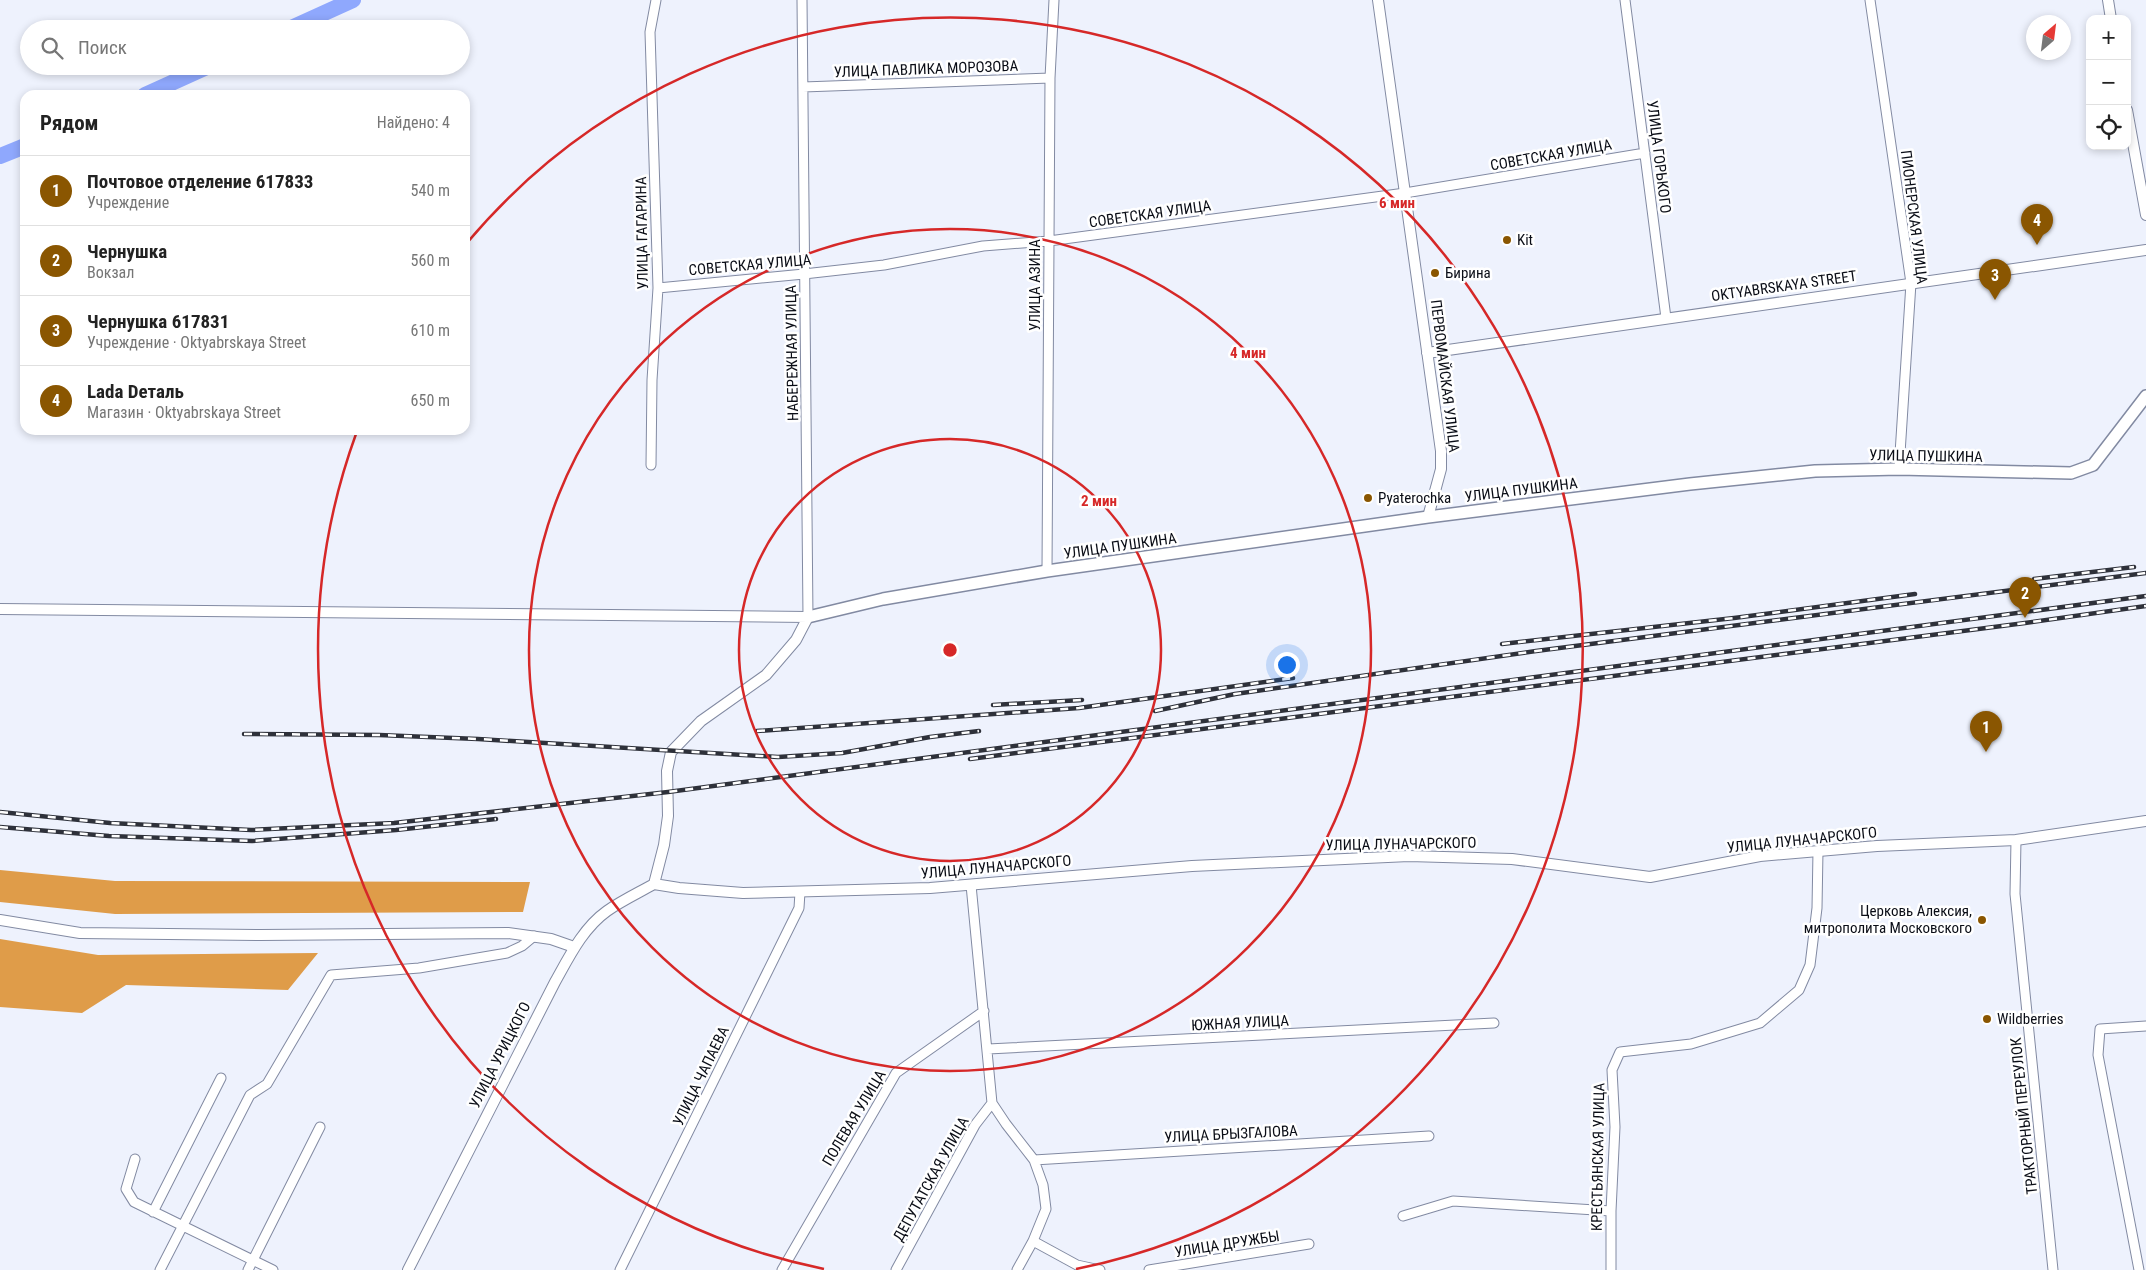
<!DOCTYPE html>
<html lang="ru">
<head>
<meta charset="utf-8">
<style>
  :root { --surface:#fff; --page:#f2f2f2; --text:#222; --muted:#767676; --line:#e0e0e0; --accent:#8a5601 }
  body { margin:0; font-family:"Roboto Condensed",sans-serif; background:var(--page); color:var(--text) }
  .controls { position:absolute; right:15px; top:15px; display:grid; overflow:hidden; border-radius:10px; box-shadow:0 2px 8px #0003 }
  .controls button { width:45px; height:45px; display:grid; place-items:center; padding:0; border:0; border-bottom:1px solid var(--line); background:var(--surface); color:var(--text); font:25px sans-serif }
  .compass { position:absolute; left:2026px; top:15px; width:45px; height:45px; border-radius:50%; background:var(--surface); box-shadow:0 2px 8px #0003; rotate:28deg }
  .you { position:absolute; left:1286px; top:664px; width:18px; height:18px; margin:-12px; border:4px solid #fff; border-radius:50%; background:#1a73e8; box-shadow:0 0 0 8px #1a73e833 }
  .badge { display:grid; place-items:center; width:32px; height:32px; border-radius:50%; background:var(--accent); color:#fff; font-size:16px; font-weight:700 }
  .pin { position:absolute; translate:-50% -41px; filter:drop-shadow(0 1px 2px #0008) }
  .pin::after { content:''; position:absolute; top:26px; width:18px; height:15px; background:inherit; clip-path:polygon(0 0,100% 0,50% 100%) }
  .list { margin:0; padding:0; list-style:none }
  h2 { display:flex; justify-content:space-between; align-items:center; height:65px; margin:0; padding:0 20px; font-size:21px }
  h2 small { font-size:16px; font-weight:400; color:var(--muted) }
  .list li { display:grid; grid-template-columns:32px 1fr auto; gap:15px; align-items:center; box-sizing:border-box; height:70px; padding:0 20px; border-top:1px solid var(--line) }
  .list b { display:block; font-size:19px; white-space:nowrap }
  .list p { margin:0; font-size:16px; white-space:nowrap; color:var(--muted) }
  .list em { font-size:16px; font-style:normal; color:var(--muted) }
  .icon { flex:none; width:28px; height:28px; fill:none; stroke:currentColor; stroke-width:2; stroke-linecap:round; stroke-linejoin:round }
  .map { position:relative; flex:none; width:2146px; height:1270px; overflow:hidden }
  .search { position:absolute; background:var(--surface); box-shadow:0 2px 8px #0003; left:20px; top:20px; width:450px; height:55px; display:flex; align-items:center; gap:12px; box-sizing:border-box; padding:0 18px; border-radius:28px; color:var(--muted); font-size:19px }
  .panel { position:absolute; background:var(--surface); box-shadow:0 2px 8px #0003; left:20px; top:90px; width:450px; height:345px; border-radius:15px }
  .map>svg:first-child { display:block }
  .forest { fill:#df9c49 }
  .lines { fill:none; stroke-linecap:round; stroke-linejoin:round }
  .river { stroke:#8fa8fd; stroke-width:16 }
  .minor-casing { stroke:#828aa2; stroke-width:11 }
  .tertiary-casing { stroke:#828aa2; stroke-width:12 }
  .secondary-casing { stroke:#828aa2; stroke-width:14 }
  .minor { stroke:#fff; stroke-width:9 }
  .tertiary { stroke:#fff; stroke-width:10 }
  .secondary { stroke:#fff; stroke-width:11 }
  .rail-casing { stroke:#2e313a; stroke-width:4.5 }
  .rail { stroke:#fff; stroke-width:2.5; stroke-dasharray:8; stroke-linecap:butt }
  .ring { fill:none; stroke:#d62828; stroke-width:2.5 }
  .poi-dot { fill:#8a5601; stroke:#fff; stroke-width:2 }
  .labels { text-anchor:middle; stroke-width:5; stroke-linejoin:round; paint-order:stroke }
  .street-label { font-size:15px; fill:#0a0d16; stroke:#fff }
  .poi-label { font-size:15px; fill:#0a0d16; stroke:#fff; text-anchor:start }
  .centre { fill:#d62828; stroke:#fff; stroke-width:2.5 }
  .ring-label { font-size:15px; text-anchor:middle; font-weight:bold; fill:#d62828; stroke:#fff; stroke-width:5; stroke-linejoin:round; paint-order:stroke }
</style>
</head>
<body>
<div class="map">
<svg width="2146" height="1270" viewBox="0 0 2146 1270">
  <rect width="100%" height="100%" fill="#eef2fd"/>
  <path class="forest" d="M0 870 115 881 530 882 523 912 115 914 0 902Z
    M0 939 98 955 318 953 288 990 126 985 82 1013 0 1007Z"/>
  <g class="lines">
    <path class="river" d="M289 29 353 0
      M145 95 209 66
      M0 156 25 146"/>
    <defs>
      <path id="minor" d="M802 0 808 617
        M1625 0 1666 318
        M1870 0 1911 283 1899 469
        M803 87 1050 78
        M658 288 804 274 884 265 983 246 1049 241 1405 193 1645 153
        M651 465 652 380 658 288 650 32 656 0
        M1047 571 1050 78 1054 0
        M2016 840 2015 894 2053 1270
        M971 885 992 1103 1006 1124 1034 1160 1043 1185 1046 1209 1033 1241 1017 1270
        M988 1049 1494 1023
        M135 1159 126 1189 134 1202 273 1270
        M1034 1160 1429 1136
        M153 1212 221 1078
        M1403 1216 1453 1201 1611 1211
        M1033 1241 1077 1265 1100 1270
        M160 1270 250 1095 267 1084 331 975 419 968 507 953 522 946 534 936
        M248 1270 320 1127
        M620 1270 799 908 800 892
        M782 1270 896 1073 984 1011
        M896 1270 975 1125 992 1103
        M1149 1270 1309 1244
        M1611 1270V1211L1615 1127 1612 1070 1620 1052 1691 1044 1760 1023 1799 990 1810 965 1817 908 1818 851
        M2139 1270 2098 1055 2100 1029 2146 1026"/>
      <path id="tertiary" d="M1378 0 1441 451V469L1428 517
        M2108 0 2111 19
        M2127 110 2146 215
        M1427 353 2146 250
        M0 609 808 617 796 640 766 675 701 721 671 752 667 771 668 816 664 845 654 884
        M654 884 679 888 743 893 930 888 1192 866 1409 856 1512 859 1650 877 1760 856 1877 846 2016 840 2146 821
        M0 920 80 933 261 935 508 933 551 939 574 947
        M408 1270 555 982C569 957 583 928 607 911 621 901 638 893 654 884"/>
      <path id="secondary" d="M808 617 883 599 1047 571 1428 517 1690 484 1815 471 1899 469 2071 473 2093 465 2146 396"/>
    </defs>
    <use href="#minor" class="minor-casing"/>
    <use href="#tertiary" class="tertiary-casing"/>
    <use href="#secondary" class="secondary-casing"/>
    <use href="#minor" class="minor"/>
    <use href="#tertiary" class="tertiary"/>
    <use href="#secondary" class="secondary"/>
    <defs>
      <path id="rail" d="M2034 579 2134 567
        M1502 644 1734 618 1915 594
        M993 705 1082 700
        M1155 711 1235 694 1536 651 2146 573
        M757 731 1079 708 1293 678
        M244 734 379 735 478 739 778 757 842 753 930 737 979 731
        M970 759 2025 623 2146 606
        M0 812 110 823 251 830 394 823 668 792 2146 596
        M0 827 109 836 252 841 396 830 496 819"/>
    </defs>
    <use href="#rail" class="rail-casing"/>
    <use href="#rail" class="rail"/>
  </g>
  <g class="ring">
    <circle cx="950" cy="650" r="211"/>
    <circle cx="950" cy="650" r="421"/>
    <path d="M824 1269A632 632 0 0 1 356 434M466 244A632 632 0 1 1 1076 1269"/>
  </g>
  <g class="poi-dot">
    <circle cx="1507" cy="240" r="5"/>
    <circle cx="1435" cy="273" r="5"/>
    <circle cx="1368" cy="498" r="5"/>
    <circle cx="1982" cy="920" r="5"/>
    <circle cx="1987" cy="1019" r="5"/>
  </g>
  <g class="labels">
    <g class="street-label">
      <text transform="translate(926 69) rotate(-2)" y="5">УЛИЦА ПАВЛИКА МОРОЗОВА</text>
      <text transform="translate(1551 155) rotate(-10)" y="5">СОВЕТСКАЯ УЛИЦА</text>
      <text transform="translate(1659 157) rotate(83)" y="5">УЛИЦА ГОРЬКОГО</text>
      <text transform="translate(1150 214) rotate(-8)" y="5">СОВЕТСКАЯ УЛИЦА</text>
      <text transform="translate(1914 217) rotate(83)" y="5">ПИОНЕРСКАЯ УЛИЦА</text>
      <text transform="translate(642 233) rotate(-91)" y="5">УЛИЦА ГАГАРИНА</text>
      <text transform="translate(750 265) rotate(-5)" y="5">СОВЕТСКАЯ УЛИЦА</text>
      <text transform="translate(1035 285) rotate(-90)" y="5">УЛИЦА АЗИНА</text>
      <text transform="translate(1784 286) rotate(-8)" y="5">OKTYABRSKAYA STREET</text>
      <text transform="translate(792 353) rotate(-91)" y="5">НАБЕРЕЖНАЯ УЛИЦА</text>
      <text transform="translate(1445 376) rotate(83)" y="5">ПЕРВОМАЙСКАЯ УЛИЦА</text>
      <text transform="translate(1926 456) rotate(1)" y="5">УЛИЦА ПУШКИНА</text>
      <text transform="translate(1521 490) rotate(-7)" y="5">УЛИЦА ПУШКИНА</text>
      <text transform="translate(1120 546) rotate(-8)" y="5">УЛИЦА ПУШКИНА</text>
      <text transform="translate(1802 840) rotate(-6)" y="5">УЛИЦА ЛУНАЧАРСКОГО</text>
      <text transform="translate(1401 844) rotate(-1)" y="5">УЛИЦА ЛУНАЧАРСКОГО</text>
      <text transform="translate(996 867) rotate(-5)" y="5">УЛИЦА ЛУНАЧАРСКОГО</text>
      <text transform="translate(1240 1023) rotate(-3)" y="5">ЮЖНАЯ УЛИЦА</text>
      <text transform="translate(500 1055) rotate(-63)" y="5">УЛИЦА УРИЦКОГО</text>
      <text transform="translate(701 1076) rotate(-64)" y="5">УЛИЦА ЧАПАЕВА</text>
      <text transform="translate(2024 1116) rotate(-96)" y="5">ТРАКТОРНЫЙ ПЕРЕУЛОК</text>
      <text transform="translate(854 1118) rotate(-59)" y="5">ПОЛЕВАЯ УЛИЦА</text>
      <text transform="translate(1231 1134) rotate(-3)" y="5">УЛИЦА БРЫЗГАЛОВА</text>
      <text transform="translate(1598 1157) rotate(-89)" y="5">КРЕСТЬЯНСКАЯ УЛИЦА</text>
      <text transform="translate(931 1179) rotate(-61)" y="5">ДЕПУТАТСКАЯ УЛИЦА</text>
      <text transform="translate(1227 1244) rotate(-9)" y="5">УЛИЦА ДРУЖБЫ</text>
    </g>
    <g class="poi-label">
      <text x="1517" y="245">Kit</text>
      <text x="1445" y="278">Бирина</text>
      <text x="1378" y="503">Pyaterochka</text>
      <text x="1972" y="916" text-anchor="end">Церковь Алексия,<tspan x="1972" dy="17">митрополита Московского</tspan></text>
      <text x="1997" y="1024">Wildberries</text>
    </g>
  </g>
  <circle cx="950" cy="650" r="8" class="centre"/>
  <g class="ring-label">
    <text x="1397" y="208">6 мин</text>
    <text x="1248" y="358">4 мин</text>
    <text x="1099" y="506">2 мин</text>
  </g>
</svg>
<div class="controls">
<button>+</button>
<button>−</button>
<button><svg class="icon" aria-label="locate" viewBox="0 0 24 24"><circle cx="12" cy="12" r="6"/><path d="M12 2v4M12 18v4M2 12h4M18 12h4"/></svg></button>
</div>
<svg class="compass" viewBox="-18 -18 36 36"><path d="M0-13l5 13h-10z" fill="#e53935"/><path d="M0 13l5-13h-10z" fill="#767676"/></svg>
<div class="you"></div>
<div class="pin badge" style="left:1986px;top:752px">1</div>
<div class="pin badge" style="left:2025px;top:618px">2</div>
<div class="pin badge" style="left:1995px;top:300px">3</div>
<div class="pin badge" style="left:2037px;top:245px">4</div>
<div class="search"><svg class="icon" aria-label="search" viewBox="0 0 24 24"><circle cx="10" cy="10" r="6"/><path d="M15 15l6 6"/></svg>Поиск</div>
<section class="panel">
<h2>Рядом<small>Найдено: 4</small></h2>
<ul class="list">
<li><span class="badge">1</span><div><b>Почтовое отделение 617833</b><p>Учреждение</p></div><em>540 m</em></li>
<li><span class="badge">2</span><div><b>Чернушка</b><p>Вокзал</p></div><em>560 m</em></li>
<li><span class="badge">3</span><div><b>Чернушка 617831</b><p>Учреждение · Oktyabrskaya Street</p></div><em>610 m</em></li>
<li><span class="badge">4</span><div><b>Lada Dеталь</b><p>Магазин · Oktyabrskaya Street</p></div><em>650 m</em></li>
</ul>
</section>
</div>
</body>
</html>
